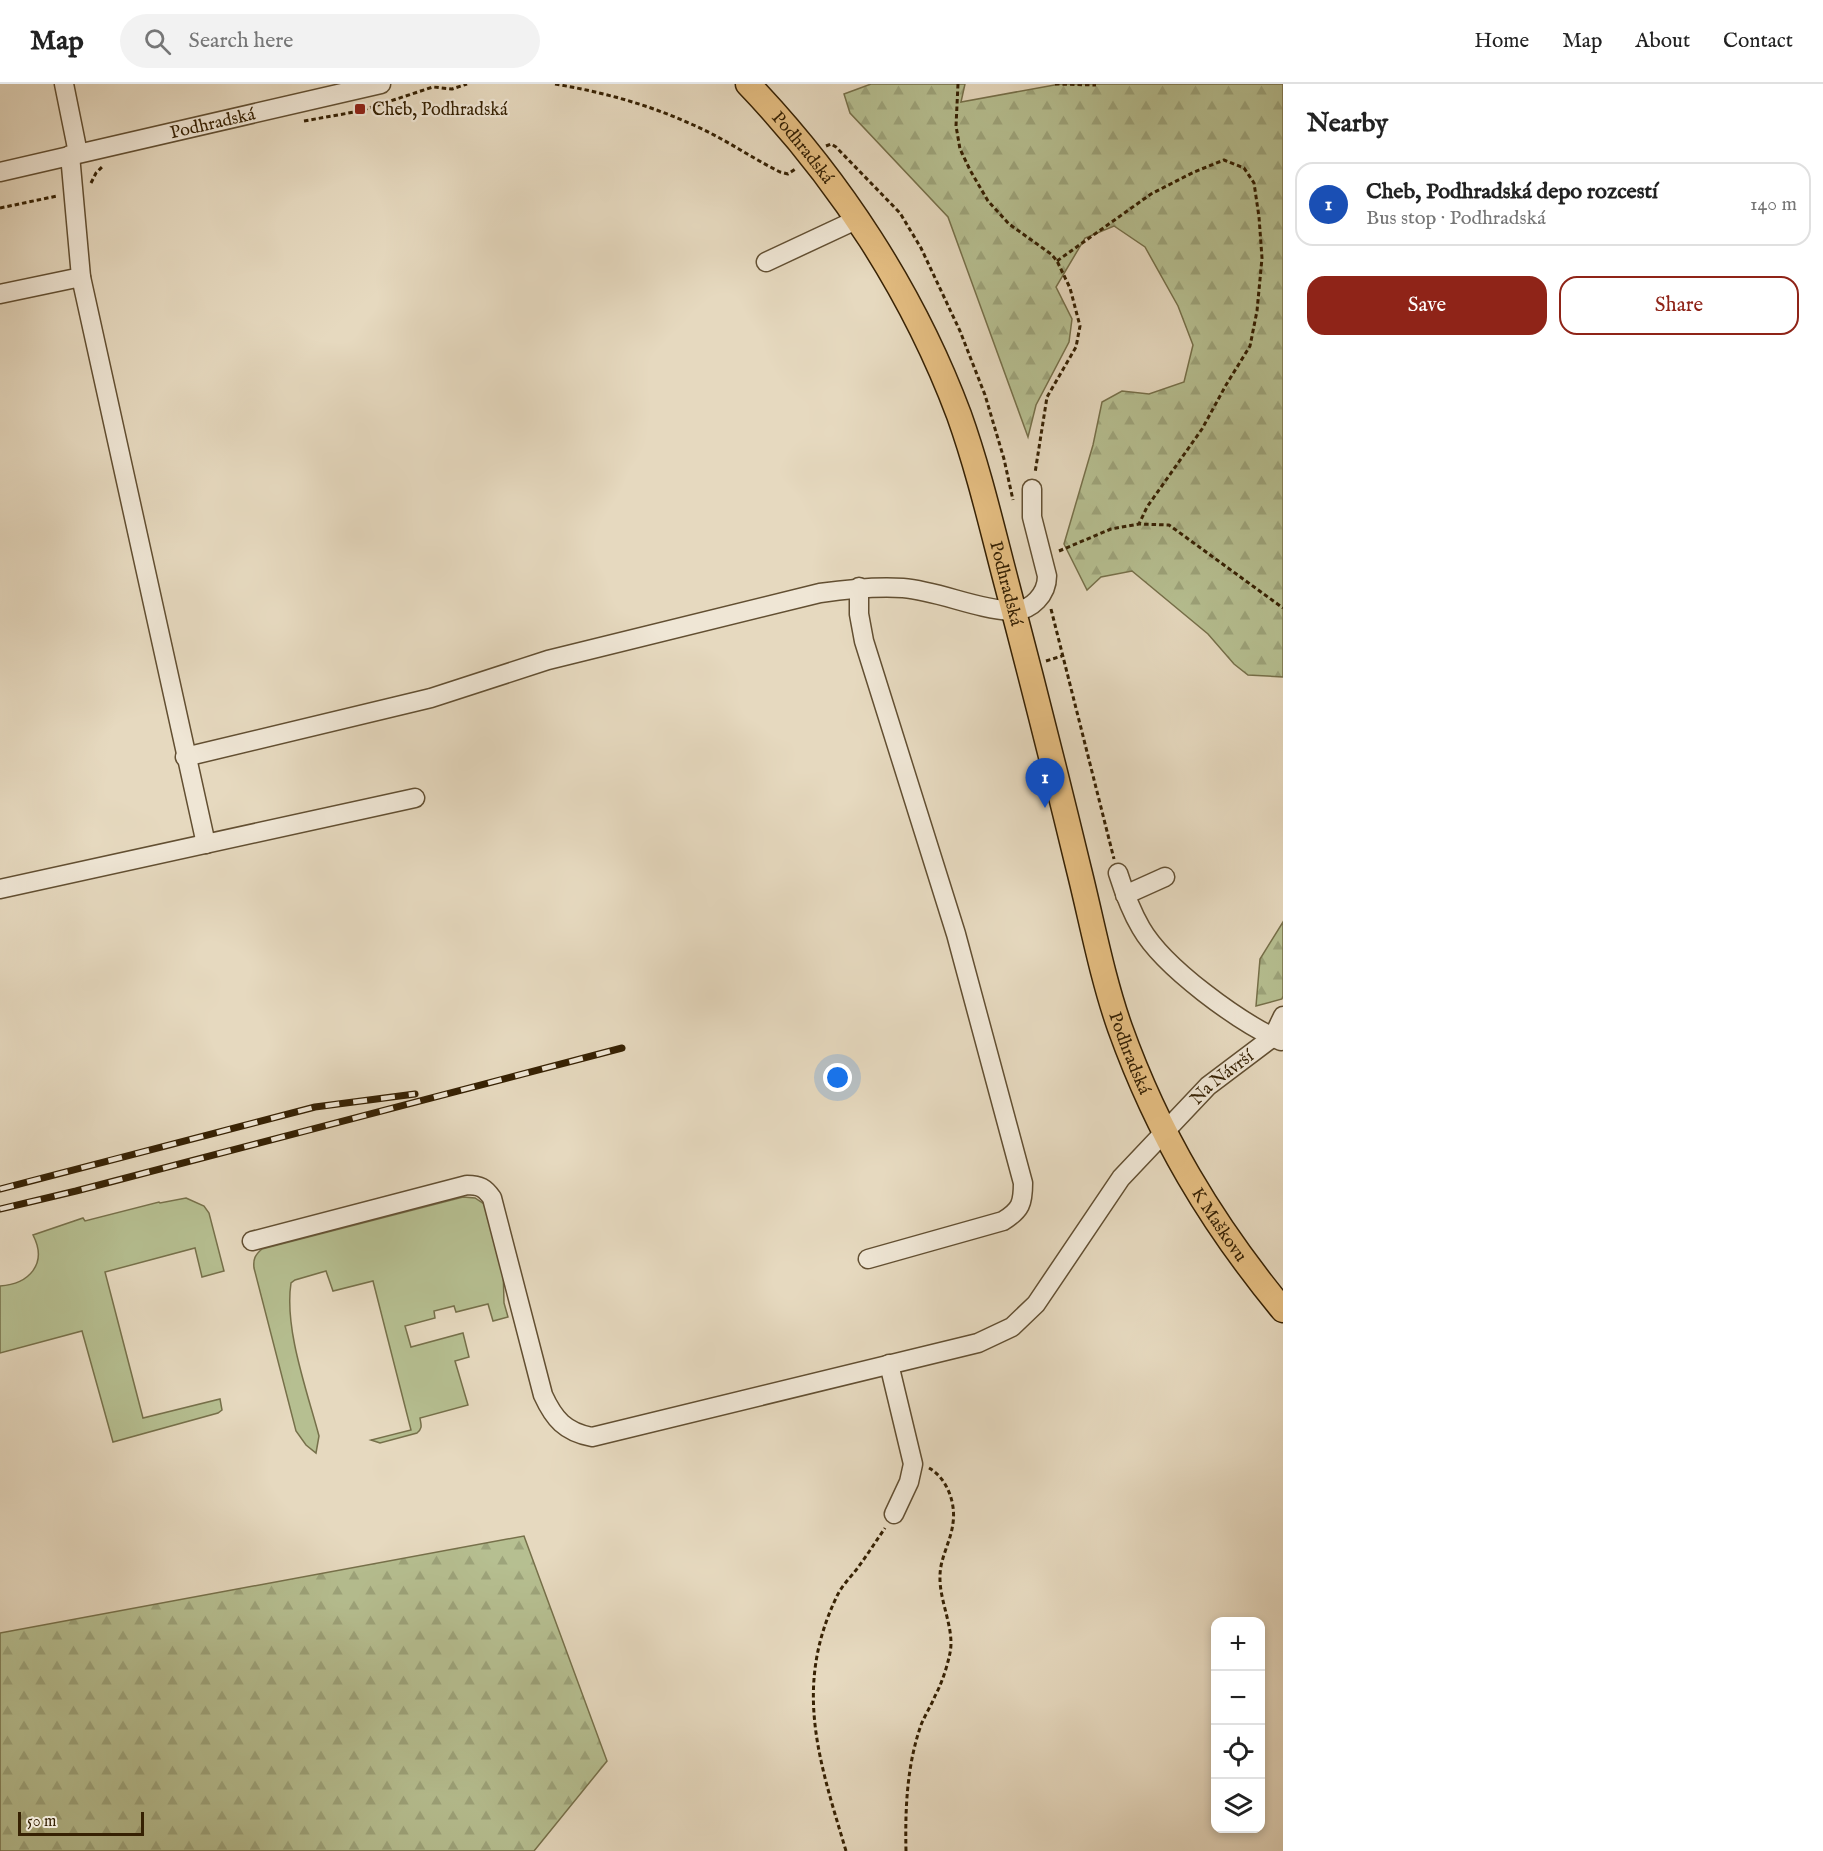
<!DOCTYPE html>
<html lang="en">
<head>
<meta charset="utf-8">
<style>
  :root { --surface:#fff; --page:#f2f2f2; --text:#222; --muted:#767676; --line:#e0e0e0; --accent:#8f2418 }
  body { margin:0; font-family:"IM FELL English",serif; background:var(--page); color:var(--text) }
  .controls { position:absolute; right:18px; bottom:18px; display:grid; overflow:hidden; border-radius:12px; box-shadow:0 3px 9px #0003 }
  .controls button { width:54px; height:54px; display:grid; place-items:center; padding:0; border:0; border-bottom:2px solid var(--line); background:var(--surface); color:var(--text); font:30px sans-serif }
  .scale { position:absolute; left:18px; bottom:15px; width:126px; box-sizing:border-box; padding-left:6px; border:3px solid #362103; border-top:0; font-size:16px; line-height:21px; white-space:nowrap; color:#362103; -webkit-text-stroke:4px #efe6d5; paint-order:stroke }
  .you { position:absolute; left:838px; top:994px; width:21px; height:21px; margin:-15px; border:4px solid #fff; border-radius:50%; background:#1a73e8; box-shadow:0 0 0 9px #1a73e833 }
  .badge { display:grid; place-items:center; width:39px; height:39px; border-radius:50%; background:var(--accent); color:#fff; font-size:20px; font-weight:700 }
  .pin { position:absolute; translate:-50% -50px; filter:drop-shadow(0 2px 3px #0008) }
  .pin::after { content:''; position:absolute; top:32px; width:21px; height:18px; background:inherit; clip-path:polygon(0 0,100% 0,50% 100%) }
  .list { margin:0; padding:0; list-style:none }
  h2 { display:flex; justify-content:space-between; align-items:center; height:78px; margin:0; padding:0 24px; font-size:26px }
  h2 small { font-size:20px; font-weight:400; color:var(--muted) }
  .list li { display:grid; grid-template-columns:39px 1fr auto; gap:18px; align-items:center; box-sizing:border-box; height:84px; margin:0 12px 12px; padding:0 12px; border:2px solid var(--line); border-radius:18px }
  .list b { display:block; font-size:22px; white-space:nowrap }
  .list p { margin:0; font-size:20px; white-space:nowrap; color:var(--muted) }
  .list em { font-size:20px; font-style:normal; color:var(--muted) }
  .actions { display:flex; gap:12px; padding:18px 24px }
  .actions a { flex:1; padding:14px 0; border:2px solid var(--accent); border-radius:18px; text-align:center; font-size:21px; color:var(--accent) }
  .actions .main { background:var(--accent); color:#fff }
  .icon { flex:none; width:33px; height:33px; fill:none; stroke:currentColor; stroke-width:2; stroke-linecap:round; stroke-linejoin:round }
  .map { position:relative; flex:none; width:1283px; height:1767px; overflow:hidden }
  header { display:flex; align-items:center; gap:36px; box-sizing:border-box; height:84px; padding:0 30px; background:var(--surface); border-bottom:2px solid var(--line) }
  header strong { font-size:28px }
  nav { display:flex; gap:33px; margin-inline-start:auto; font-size:21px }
  .search { width:420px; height:54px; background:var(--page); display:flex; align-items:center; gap:15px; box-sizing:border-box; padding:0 21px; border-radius:33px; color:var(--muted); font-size:22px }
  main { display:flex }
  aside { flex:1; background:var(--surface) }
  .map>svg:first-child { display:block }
  .green { fill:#b6bf91; stroke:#76704a; stroke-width:1.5 }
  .forest { fill:url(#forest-firs); stroke:#76704a; stroke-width:1.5 }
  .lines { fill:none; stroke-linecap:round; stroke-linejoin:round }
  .minor-casing { stroke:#624f32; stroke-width:21 }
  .major-casing { stroke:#362103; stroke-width:27 }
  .path { stroke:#362103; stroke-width:3; stroke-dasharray:4.5 3; stroke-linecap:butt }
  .minor { stroke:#efe6d5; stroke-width:18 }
  .major { stroke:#e3bc80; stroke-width:24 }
  .rail-casing { stroke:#362103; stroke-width:7 }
  .rail { stroke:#efe6d5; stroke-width:4.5; stroke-dasharray:14; stroke-linecap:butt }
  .poi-dot { fill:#8f2418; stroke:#efe6d5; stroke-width:2 }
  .labels { text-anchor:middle; stroke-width:4.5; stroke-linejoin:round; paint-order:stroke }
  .poi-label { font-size:18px; fill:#362103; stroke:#efe6d5; text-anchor:start }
  .street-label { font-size:18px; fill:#362103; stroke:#efe6d5 }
</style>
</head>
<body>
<header>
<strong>Map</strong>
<div class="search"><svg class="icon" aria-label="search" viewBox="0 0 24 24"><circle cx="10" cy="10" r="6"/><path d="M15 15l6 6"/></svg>Search here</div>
<nav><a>Home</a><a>Map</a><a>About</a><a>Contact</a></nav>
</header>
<main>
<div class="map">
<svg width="1283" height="1767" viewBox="0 0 1283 1767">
  <defs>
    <pattern id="forest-firs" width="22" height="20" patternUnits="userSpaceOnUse" patternTransform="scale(1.5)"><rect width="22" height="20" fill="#b6bf91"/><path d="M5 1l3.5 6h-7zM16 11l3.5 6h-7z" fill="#9da47b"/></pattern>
  </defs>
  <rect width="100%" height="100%" fill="#e6d9bf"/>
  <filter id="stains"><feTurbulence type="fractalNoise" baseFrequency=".00333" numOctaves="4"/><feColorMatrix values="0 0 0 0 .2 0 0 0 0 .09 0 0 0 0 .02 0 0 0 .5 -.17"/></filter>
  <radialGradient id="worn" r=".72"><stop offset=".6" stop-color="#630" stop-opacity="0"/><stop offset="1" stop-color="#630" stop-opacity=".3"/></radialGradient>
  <path class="green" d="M463 1113 475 1114 484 1120 503 1182 504 1219 508 1233 493 1237 488 1220 456 1228 454 1222 434 1227 435 1234 405 1242 411 1263 463 1249 469 1273 455 1277 468 1321 420 1334C421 1341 423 1344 417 1349L380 1359 371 1356 411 1346 373 1197 333 1207 326 1187 295 1196 291 1199C284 1244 307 1307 319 1352L316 1369 306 1361 296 1347 254 1184C253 1175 255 1171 262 1165Z
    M186 1114 204 1122 209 1129 224 1187 202 1193 195 1164 105 1188 143 1334 220 1315 222 1326 218 1329 113 1358 82 1247 0 1269V1202C29 1200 48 1180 33 1151L83 1134 85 1137 159 1118 160 1119Z"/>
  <path class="forest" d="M871 0H965L961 18 1060 0H1283V593L1248 591 1234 580 1208 550 1132 487 1101 493 1087 506 1064 460 1093 361 1102 318 1122 307 1149 310 1184 298 1193 261 1178 222 1145 163 1114 142 1085 154 1056 203 1072 235 1069 258 1036 321 1028 353 948 133 850 29 844 10Z
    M1283 838V912L1282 915 1256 922 1260 875Z
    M524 1452 607 1677 534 1767H0V1549Z"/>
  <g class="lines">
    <defs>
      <g id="minor">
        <path d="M64 0 78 69"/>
        <path id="s1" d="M0 88 381 0"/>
        <path d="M766 178 858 135"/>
        <path d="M81 193 206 760"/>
        <path d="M0 210 81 193 70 71"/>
        <path d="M859 503V530L864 557 956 850 1023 1099C1023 1119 1021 1126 1003 1137L868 1175"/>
        <path d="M185 673 431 614 548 576 820 509C848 505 874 502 903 504 939 507 975 525 1012 527 1032 527 1047 510 1047 492L1032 433V405"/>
        <path d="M1118 789C1124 808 1131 827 1141 844 1164 884 1239 938 1281 957"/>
        <path d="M0 805 415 714"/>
        <path d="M1125 811 1165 793"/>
        <path id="s2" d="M252 1157 467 1101C480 1101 485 1104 492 1114L543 1311C554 1335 565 1348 592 1353L978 1259 1012 1243 1036 1220 1121 1094 1208 1002 1273 953 1283 932"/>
        <path d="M889 1280 913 1380 909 1398 894 1430"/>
      </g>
      <g id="major">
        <path id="s3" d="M748 0C839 95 913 208 959 331 979 387 992 444 1007 501 1032 596 1056 691 1079 786 1092 838 1102 893 1120 944 1158 1050 1211 1139 1283 1226"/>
      </g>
    </defs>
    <use href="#minor" class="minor-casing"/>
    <use href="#major" class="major-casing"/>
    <path class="path" d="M555 0C602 8 647 20 691 40 722 53 750 73 780 88L788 90 797 84
      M958 0 956 42 960 65 970 86 988 117 1009 140 1051 170 1057 177 1070 204 1080 242 1076 263 1047 313 1035 389
      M1055 0 1096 1
      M304 37 360 27 433 3 452 5 467 0
      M826 62 831 60 836 63 900 129 921 164 960 247 985 311 1004 375 1013 416
      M91 99 96 89 102 83
      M0 124 57 112
      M1057 177 1151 110 1194 88 1224 76 1244 84 1254 99 1259 133 1262 174 1257 227 1250 262 1226 301 1202 345 1147 423 1139 440
      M1059 467 1111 445 1139 440 1169 441 1283 524
      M1051 525 1114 775
      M1046 577 1062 572
      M846 1767C819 1676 793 1603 837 1512 842 1501 852 1492 859 1482 868 1470 876 1457 885 1444
      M906 1767C905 1724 907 1681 921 1641 925 1631 931 1622 935 1612 942 1599 947 1583 950 1569 955 1545 939 1517 940 1492 940 1474 951 1457 953 1439 956 1419 947 1394 929 1384"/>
    <use href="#minor" class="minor"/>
    <use href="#major" class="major"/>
    <defs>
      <path id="rail" d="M0 1105 315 1023 415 1010
        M0 1125 76 1107 622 964"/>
    </defs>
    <use href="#rail" class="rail-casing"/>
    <use href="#rail" class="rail"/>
  </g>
  <rect class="poi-dot" x="354" y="19" width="12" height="12" rx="3"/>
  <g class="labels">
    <g class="poi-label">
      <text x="372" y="31">Cheb, Podhradská</text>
    </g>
    <g class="street-label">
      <text dy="6" stroke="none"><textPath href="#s1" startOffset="218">Podhradská</textPath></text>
      <text dy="6" stroke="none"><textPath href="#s3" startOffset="84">Podhradská</textPath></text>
      <text dy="6" stroke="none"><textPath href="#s3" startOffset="570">Podhradská</textPath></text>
      <text dy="6" stroke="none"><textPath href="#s3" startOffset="1056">Podhradská</textPath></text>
      <text dy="6" stroke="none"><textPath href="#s2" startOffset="1286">Na Návrší</textPath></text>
      <text dy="6" stroke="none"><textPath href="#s3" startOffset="1250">K Maškovu</textPath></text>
    </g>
  </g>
  <rect width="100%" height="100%" filter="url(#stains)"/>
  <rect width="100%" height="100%" fill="url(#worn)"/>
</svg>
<div class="controls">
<button>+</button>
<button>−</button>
<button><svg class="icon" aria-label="locate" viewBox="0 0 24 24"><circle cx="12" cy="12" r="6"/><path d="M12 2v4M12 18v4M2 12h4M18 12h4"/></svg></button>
<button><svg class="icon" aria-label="layers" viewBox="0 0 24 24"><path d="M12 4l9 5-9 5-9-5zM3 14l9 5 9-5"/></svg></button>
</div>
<div class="scale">50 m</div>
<div class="you"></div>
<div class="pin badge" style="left:1045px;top:724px;background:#1a4fb4">1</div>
</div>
<aside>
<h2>Nearby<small></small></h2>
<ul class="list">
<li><span class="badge" style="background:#1a4fb4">1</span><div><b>Cheb, Podhradská depo rozcestí</b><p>Bus stop · Podhradská</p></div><em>140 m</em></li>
</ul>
<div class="actions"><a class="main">Save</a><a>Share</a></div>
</aside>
</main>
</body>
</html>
